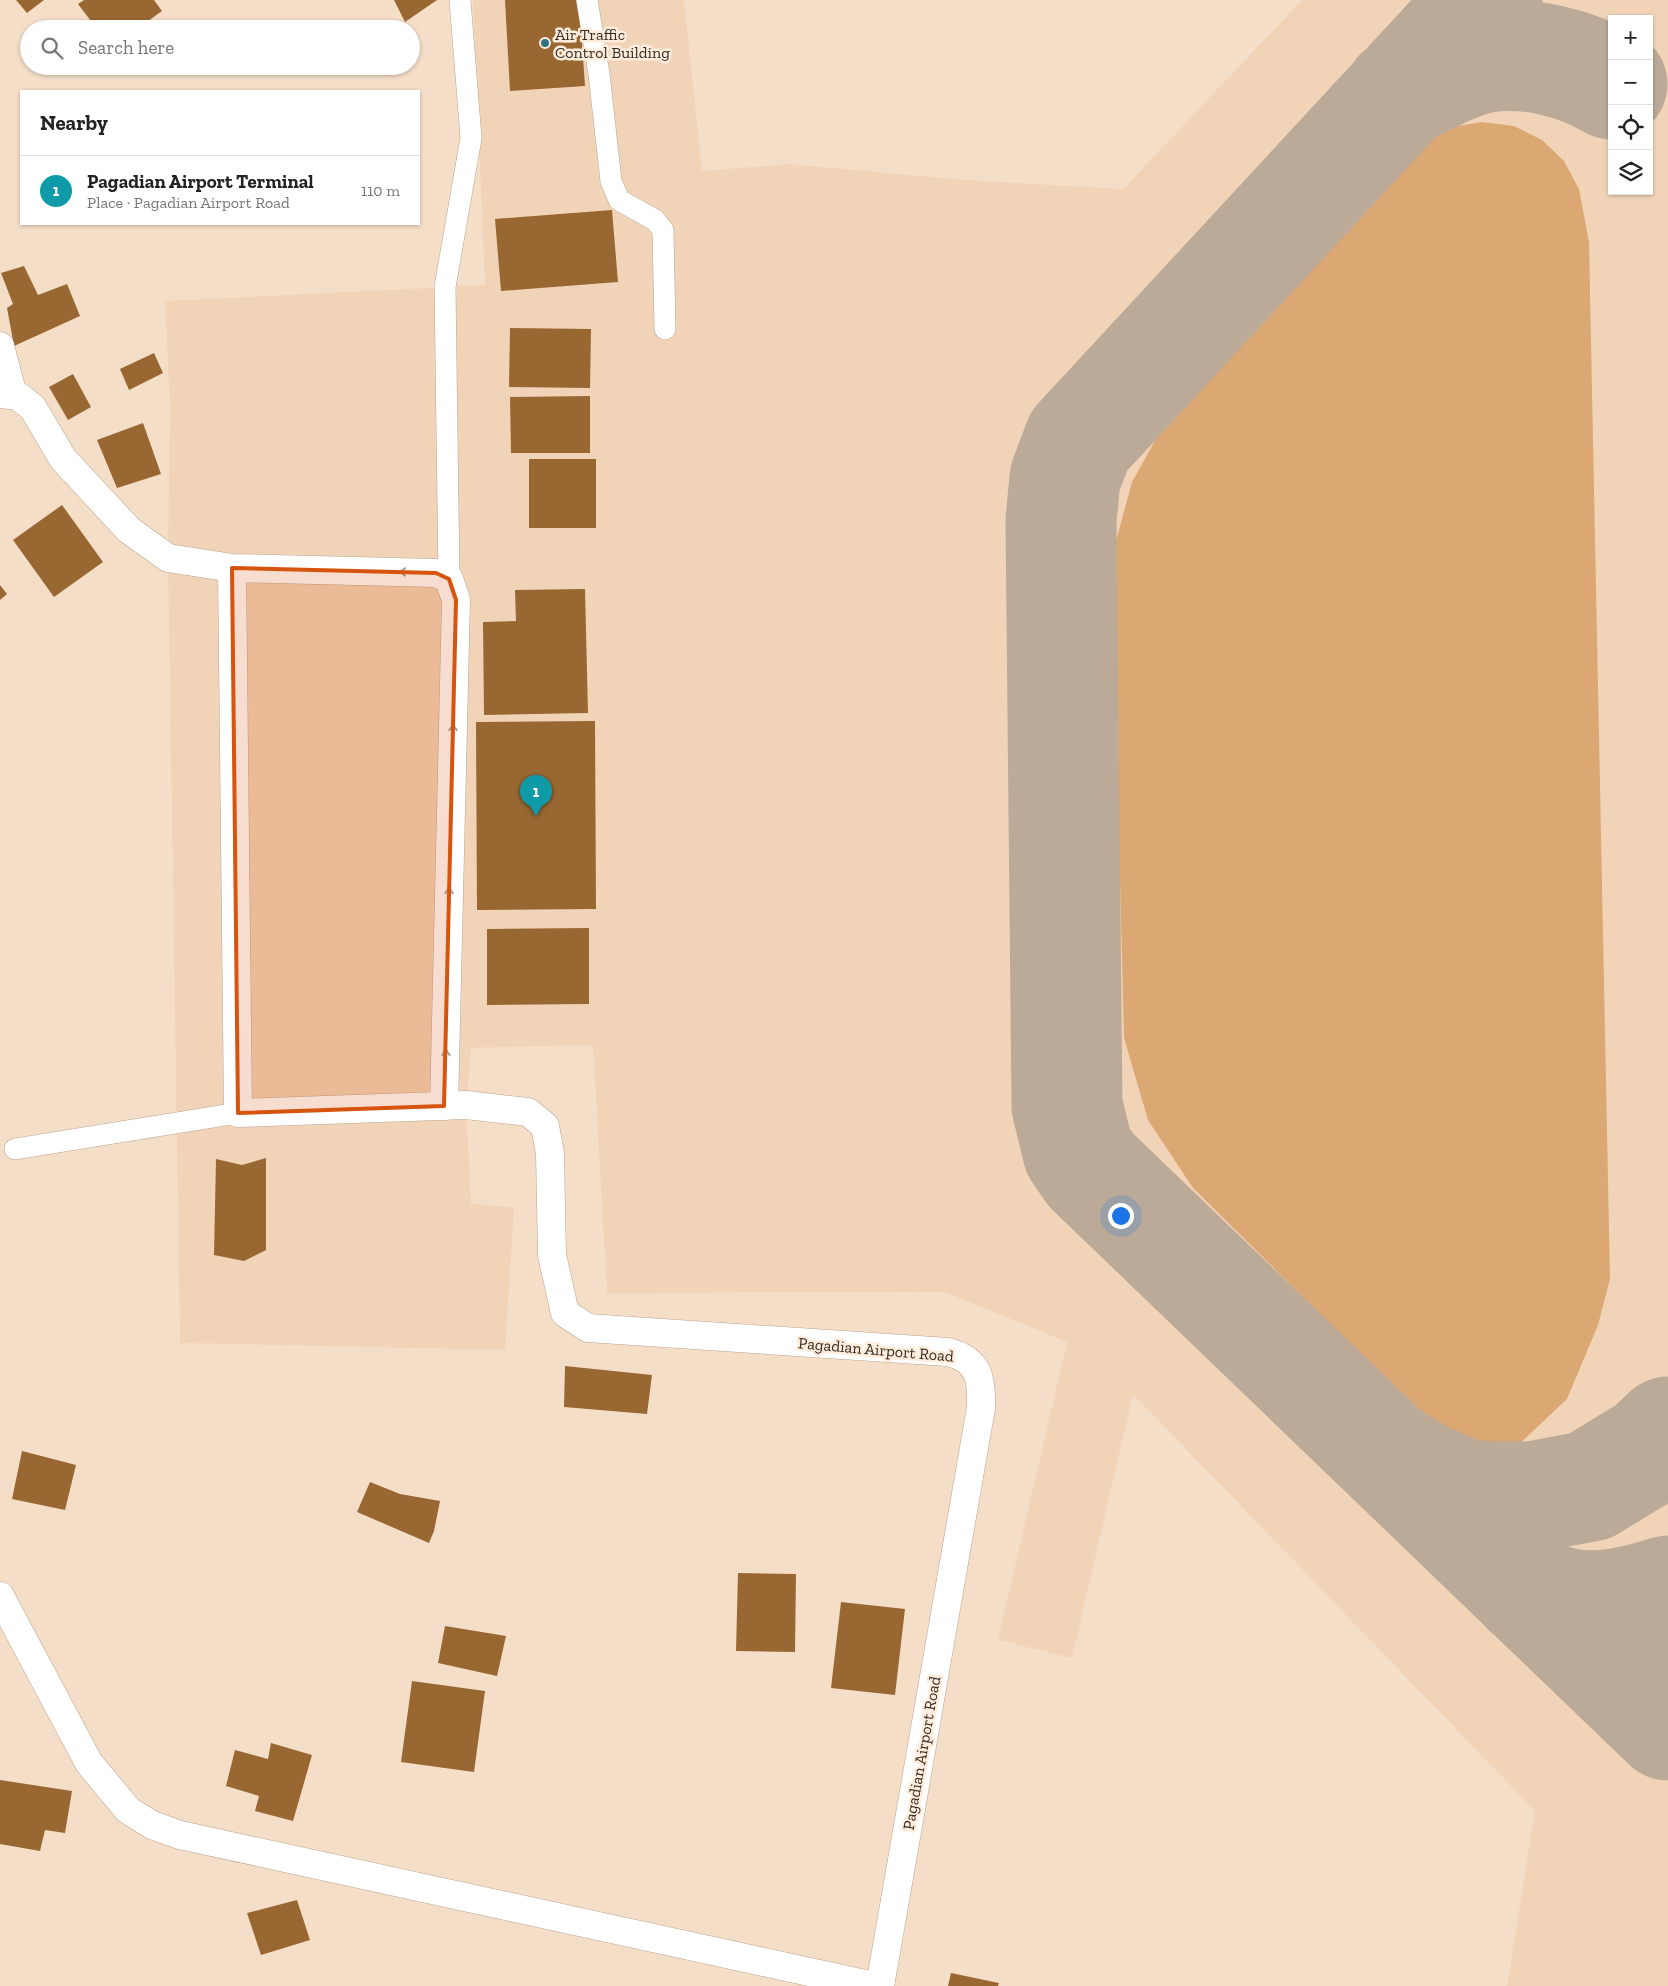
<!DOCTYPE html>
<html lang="en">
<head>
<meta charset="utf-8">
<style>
  :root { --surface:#fff; --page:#f2f2f2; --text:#222; --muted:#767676; --line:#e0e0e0; --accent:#2f7383 }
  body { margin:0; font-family:"Zilla Slab",serif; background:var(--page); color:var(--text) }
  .controls { position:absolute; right:15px; top:15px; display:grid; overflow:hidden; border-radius:0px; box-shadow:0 1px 4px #0004 }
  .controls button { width:45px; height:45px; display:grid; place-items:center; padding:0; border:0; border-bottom:1px solid var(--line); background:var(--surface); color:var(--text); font:25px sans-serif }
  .you { position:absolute; left:1120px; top:1215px; width:18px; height:18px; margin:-12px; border:4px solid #fff; border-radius:50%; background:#1a73e8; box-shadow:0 0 0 8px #1a73e833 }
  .badge { display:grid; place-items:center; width:32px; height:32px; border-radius:50%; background:var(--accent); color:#fff; font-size:16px; font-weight:700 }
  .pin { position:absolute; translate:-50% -41px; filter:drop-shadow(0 1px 2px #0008) }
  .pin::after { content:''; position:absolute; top:26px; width:18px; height:15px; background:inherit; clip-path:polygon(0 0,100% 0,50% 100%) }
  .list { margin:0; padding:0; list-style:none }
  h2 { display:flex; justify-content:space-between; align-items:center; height:65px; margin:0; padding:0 20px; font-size:21px }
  h2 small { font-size:16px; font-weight:400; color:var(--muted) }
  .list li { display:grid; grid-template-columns:32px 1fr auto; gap:15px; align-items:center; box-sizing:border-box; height:70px; padding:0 20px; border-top:1px solid var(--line) }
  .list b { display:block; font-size:19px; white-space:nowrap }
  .list p { margin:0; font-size:16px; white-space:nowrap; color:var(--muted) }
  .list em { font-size:16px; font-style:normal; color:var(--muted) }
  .icon { flex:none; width:28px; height:28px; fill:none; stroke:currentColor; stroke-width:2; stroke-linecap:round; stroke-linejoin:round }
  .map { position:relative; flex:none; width:1668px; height:1986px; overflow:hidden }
  .search { position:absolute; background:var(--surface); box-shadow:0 1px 4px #0004; left:20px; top:20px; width:400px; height:55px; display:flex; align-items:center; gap:12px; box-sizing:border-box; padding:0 18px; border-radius:28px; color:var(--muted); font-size:19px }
  .panel { position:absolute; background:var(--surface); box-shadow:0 1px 4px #0004; left:20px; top:90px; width:400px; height:135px; border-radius:0px }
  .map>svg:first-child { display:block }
  .built { fill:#f1d4b8; fill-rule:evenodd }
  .green { fill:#dba772 }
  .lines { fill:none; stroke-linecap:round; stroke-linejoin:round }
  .taxiway { stroke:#bcaa98; stroke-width:111 }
  .building { fill:#986732 }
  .service-casing { stroke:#baa48f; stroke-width:22 }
  .minor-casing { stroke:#baa48f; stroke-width:29 }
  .service { stroke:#fff; stroke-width:21 }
  .minor { stroke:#fff; stroke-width:28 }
  .oneway { stroke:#a39f9c }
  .marked { fill:#d6540e; fill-opacity:0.2; stroke:#d6540e; stroke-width:4; stroke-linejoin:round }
  .poi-dot { fill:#2f7383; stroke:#ffecda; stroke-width:2 }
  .labels { text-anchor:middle; stroke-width:5; stroke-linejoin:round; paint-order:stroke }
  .poi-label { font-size:16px; fill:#332a22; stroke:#ffecda; text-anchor:start }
  .street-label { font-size:16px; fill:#332a22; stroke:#ffecda }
</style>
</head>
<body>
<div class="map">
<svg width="1668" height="1986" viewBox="0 0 1668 1986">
  <rect width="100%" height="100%" fill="#f5dec8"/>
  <path class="built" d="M473 0H684L702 171 790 164 965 180 1123 189 1302 0H1668V1986H1507L1535 1811 1133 1394 1072 1658 998 1640 1067 1342 945 1292 607 1293 593 1045 471 1048 466 1105 471 1204 514 1207 505 1350 180 1343 168 558 170 405 165 301 485 285ZM1612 19H1649V191H1612Z"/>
  <path class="green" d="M1482 122 1514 126 1542 140 1564 161 1579 189 1589 242 1610 1279 1598 1325 1567 1399 1515 1448 1481 1456 1426 1419 1193 1188 1148 1120 1124 1038 1112 556 1132 482 1168 417 1424 142 1452 127Z"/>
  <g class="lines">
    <path class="taxiway" d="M1487 0 1079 441 1065 478 1061 521 1067 1106 1078 1151 1091 1170 1668 1725
      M1399 94C1425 81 1458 61 1487 57 1528 51 1576 63 1612 84
      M1396 1460 1421 1476 1468 1496 1532 1497 1590 1486 1649 1450 1668 1432
      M1527 1590C1537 1594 1547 1599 1557 1601 1592 1612 1634 1602 1668 1591"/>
  </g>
  <path class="building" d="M16 0H44L27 13Z
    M84 0H154L162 11 137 29H97L78 4Z
    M394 0H437L405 22Z
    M505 0H579L585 86 510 91Z
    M612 210 618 282 501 291 495 219Z
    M24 266 38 295 67 284 80 316 14 346 7 308 13 304 1 273Z
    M510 328 591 329 590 388 509 387Z
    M154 353 163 373 129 390 120 369Z
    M73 374 91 407 68 420 49 387Z
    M590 396V453H511L510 397Z
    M143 423 161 474 117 488 97 440Z
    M529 459H596V528H529Z
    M62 505 103 562 54 597 13 540Z
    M0 585 7 594 0 600Z
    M585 589 588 713 484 715 483 622 516 621 515 590Z
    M595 721 596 909 477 910 476 722Z
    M589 928V1004L487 1005V929Z
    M266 1158V1250L244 1261 214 1255 216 1159 242 1165Z
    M565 1366 652 1375 647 1414 564 1407Z
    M22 1451 76 1465 65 1510 12 1499Z
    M370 1482 400 1494 440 1501 434 1531 429 1543 357 1512Z
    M738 1573 796 1574 795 1652 736 1651Z
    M841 1602 905 1609 895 1695 831 1688Z
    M445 1626 506 1636 497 1676 438 1663Z
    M412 1681 485 1691 474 1772 401 1762Z
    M271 1743 312 1755 293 1821 255 1811 259 1796 226 1786 235 1750 268 1759Z
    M0 1780 72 1791 65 1833 45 1830 40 1851 0 1844Z
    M297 1900 310 1940 261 1955 247 1913Z
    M951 1973 999 1983 998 1986H948Z"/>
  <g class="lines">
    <defs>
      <path id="service" d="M587 0 599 74 611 181 619 200 655 220 663 230 665 329
        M449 579 445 287 471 138 460 0
        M15 1149 238 1113"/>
      <path id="minor" d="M0 346 13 395
        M0 394 18 396 33 408 63 459 129 530 168 558 232 568
        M444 1106 456 600 449 579 436 573 232 568 238 1113 466 1105 528 1112 545 1126 550 1153 552 1255 565 1313 588 1328 948 1352C980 1360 982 1380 981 1408L880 1986
        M0 1596 89 1763 128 1810 152 1825 180 1835 874 1986"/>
    </defs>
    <use href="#service" class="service-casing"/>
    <use href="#minor" class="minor-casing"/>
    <use href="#service" class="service"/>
    <use href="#minor" class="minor"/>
  </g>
  <defs><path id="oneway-shaft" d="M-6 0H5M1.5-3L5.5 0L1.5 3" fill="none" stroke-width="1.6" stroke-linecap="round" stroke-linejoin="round" transform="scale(1.25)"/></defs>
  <g class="oneway">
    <use href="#oneway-shaft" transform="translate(407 572) rotate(-178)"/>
    <use href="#oneway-shaft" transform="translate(453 732) rotate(-89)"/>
    <use href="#oneway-shaft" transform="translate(449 895) rotate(-89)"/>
    <use href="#oneway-shaft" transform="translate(446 1057) rotate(-89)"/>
  </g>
  <path class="marked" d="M232 568 436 573 449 579 456 600 444 1106 238 1113Z"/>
  <circle class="poi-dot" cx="545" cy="43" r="5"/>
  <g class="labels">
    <g class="poi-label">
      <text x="555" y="40">Air Traffic<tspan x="555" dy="18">Control Building</tspan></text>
    </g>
    <g class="street-label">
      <text transform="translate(876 1349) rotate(5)" y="6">Pagadian Airport Road</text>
      <text transform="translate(921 1753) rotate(-80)" y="6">Pagadian Airport Road</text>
    </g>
  </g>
</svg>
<div class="controls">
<button>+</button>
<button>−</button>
<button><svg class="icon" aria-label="locate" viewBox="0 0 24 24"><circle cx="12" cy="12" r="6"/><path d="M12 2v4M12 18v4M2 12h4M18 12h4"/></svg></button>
<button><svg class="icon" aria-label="layers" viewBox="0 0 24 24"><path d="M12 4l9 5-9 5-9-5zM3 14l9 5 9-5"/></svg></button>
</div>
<div class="you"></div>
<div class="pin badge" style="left:536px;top:816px;background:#0f9aa8">1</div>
<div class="search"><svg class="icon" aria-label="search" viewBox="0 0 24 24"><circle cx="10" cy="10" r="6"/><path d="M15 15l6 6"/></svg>Search here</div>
<section class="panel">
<h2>Nearby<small></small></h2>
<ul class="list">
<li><span class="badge" style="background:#0f9aa8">1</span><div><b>Pagadian Airport Terminal</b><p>Place · Pagadian Airport Road</p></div><em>110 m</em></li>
</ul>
</section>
</div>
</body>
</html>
